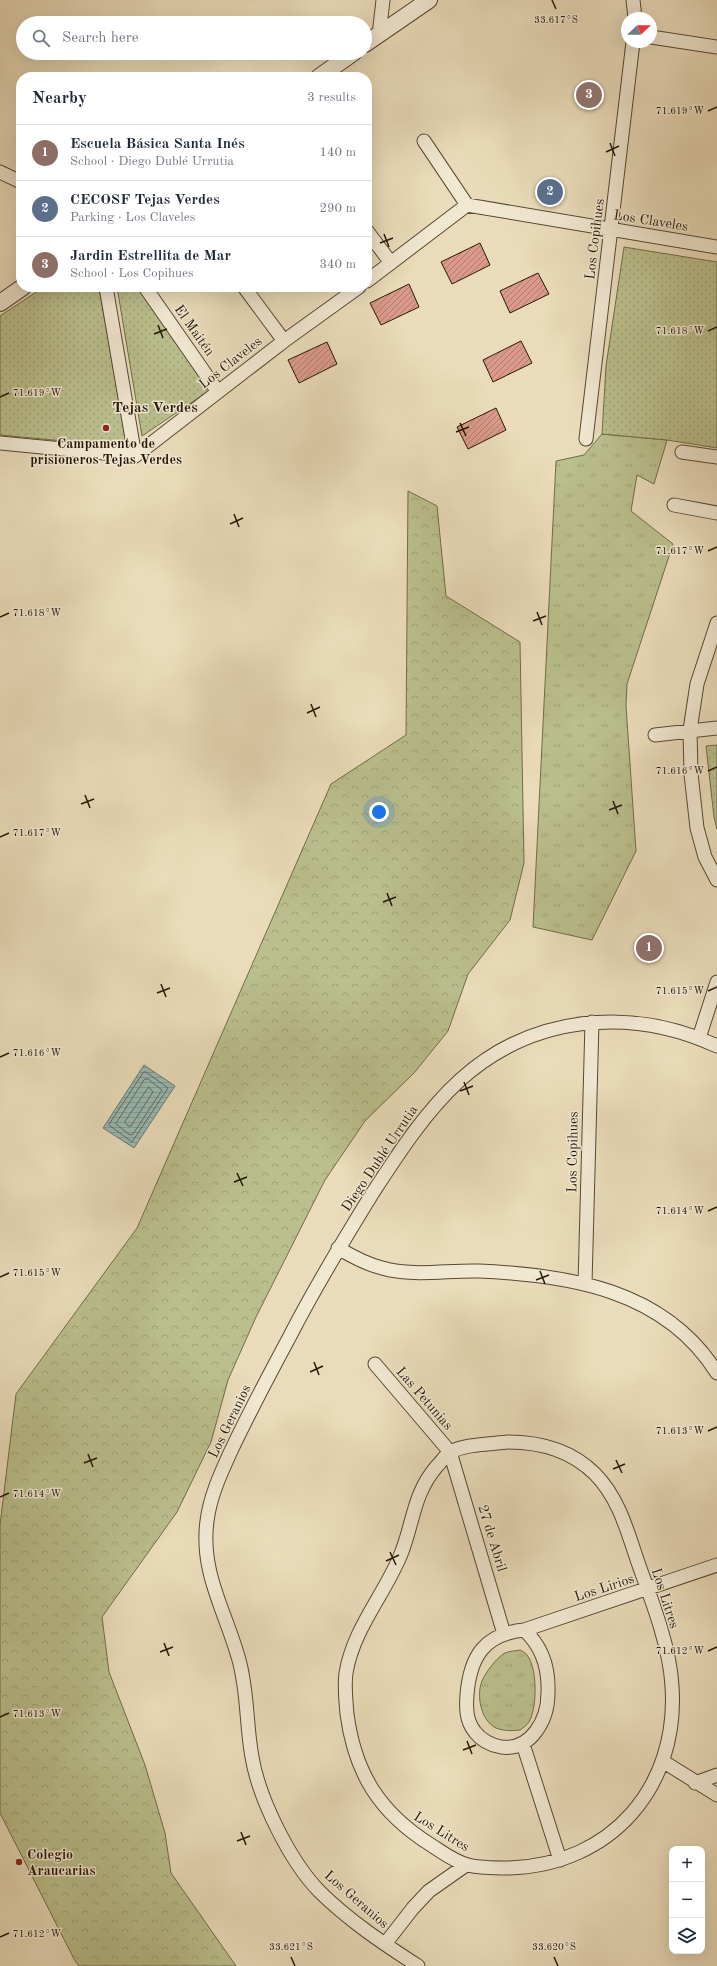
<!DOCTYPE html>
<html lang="en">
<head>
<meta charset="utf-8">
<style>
  :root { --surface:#fff; --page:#f2f2f3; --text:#1f2937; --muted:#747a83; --line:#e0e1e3; --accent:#0b8043 }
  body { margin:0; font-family:"Old Standard TT",serif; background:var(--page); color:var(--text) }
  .controls { position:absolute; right:12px; bottom:12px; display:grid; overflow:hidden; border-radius:8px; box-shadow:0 4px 16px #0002 }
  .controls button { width:36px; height:36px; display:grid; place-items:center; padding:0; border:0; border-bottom:1px solid var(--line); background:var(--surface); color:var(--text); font:20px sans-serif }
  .compass { position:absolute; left:621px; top:12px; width:36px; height:36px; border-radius:50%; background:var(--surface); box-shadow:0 4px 16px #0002; rotate:68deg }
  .you { position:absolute; left:379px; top:812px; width:14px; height:14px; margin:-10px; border:3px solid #fff; border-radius:50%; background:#1a73e8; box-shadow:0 0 0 6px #1a73e833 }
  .badge { display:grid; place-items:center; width:26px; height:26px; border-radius:50%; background:var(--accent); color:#fff; font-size:13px; font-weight:700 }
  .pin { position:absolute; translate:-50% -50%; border:2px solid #fff; box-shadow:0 1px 4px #0006 }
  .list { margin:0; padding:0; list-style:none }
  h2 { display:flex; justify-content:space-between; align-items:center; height:52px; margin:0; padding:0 16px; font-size:17px }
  h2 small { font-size:13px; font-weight:400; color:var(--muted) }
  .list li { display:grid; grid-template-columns:26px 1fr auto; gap:12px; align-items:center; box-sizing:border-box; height:56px; padding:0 16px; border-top:1px solid var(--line) }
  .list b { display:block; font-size:15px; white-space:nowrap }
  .list p { margin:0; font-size:13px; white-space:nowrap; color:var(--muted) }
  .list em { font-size:13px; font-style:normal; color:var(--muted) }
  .icon { flex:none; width:22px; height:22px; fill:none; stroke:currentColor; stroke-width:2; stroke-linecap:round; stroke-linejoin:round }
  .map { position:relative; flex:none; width:717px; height:1966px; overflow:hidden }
  .search { position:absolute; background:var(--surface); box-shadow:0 4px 16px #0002; left:16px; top:16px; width:356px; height:44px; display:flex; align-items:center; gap:10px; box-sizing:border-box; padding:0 14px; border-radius:22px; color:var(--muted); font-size:15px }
  .panel { position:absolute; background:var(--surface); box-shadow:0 4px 16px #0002; left:16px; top:72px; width:356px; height:220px; border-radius:16px }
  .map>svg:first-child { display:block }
  .grass { fill:url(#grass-tufts); stroke:#706c4a }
  .forest { fill:url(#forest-crowns); stroke:#706c4a }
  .park { fill:url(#park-dots); stroke:#706c4a }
  .water { fill:url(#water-rules); stroke:#6a7970 }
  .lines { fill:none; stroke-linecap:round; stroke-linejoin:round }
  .shore { stroke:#5e695e; stroke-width:1 }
  .building { fill:url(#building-hatch); stroke:#251808 }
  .minor-casing { stroke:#564934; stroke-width:15 }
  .tertiary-casing { stroke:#564934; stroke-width:18 }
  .minor { stroke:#f1e8d2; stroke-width:13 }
  .tertiary { stroke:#f1e8d2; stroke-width:16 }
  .ticks { fill:none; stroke:#251808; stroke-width:1.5 }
  .poi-dot { fill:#8f2418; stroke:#f1e8d2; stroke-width:1.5 }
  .labels { text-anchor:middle; stroke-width:3; stroke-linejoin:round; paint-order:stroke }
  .street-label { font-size:14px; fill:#251808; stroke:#f1e8d2 }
  .poi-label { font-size:14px; font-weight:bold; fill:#251808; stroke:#f1e8d2 }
  .neighbourhood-label { font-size:15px; font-weight:bold; fill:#251808; stroke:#f1e8d2 }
  .ticks-label { font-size:10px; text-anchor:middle; fill:#251808; stroke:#f1e8d2; stroke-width:3; stroke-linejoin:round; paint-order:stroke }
</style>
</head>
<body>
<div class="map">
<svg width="717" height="1966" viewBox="0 0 717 1966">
  <defs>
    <pattern id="grass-tufts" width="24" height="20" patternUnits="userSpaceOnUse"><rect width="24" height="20" fill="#babf8d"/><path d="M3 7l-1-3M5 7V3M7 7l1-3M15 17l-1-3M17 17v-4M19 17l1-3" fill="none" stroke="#a0a378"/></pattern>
    <pattern id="forest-crowns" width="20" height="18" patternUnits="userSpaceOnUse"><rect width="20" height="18" fill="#babf8d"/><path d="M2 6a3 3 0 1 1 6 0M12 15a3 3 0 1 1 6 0" fill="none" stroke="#a0a378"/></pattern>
    <pattern id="park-dots" width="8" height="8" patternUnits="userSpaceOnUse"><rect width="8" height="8" fill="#babf8d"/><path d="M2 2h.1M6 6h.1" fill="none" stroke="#a0a378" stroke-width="1.8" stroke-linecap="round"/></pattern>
    <pattern id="water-rules" width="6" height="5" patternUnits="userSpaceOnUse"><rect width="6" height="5" fill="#98bab5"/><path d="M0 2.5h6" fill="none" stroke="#839f9a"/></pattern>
    <pattern id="building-hatch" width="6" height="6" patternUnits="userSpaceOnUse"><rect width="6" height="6" fill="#da998b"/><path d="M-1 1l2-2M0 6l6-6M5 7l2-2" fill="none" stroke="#b17c70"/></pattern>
  </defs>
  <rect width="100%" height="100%" fill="#eadcba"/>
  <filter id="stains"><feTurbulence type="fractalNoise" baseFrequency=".005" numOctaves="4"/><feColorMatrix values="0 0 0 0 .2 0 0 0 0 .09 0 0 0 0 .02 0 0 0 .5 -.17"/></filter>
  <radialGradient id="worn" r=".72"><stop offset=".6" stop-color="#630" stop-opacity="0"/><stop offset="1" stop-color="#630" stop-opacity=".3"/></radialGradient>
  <path class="grass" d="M602 434 667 440 654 484 637 475 631 511 673 544 627 684 626 706 636 851 592 940 533 927 556 461 584 455Z
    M520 1650C522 1651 526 1653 527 1655 538 1669 537 1708 529 1722 527 1725 523 1728 520 1730 511 1731 504 1731 496 1728 481 1721 476 1695 482 1681 486 1672 496 1658 505 1653 510 1651 515 1651 520 1650Z"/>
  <path class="forest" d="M408 491 437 506 446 596 520 642 524 863 510 920 468 974 448 1031 414 1073 365 1121 325 1180 256 1317 228 1380 211 1442 177 1512 102 1617 109 1672 145 1765 165 1833 171 1873 236 1966H79L74 1959 0 1813V1525L16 1394 137 1228 331 784 406 735Z"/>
  <path class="park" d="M624 247 717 262V448L667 440 602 434 606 366Z
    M44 287H99L127 447 0 435V316Z
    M117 287H138L210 390 142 436Z
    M717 745V829L714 817 706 746Z"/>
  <path class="water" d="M144 1065 175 1086 134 1148 103 1128Z"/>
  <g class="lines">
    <path class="shore" d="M144 1072H146L168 1088 132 1142 109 1125Z
      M145 1079H148L162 1090 133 1134 130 1135 116 1124Z
      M149 1087 153 1092 131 1126H128L125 1122Z"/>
  </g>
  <path class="building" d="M480 243 490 265 452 284 441 262Z
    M538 273 549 294 510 313 500 291Z
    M409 284 419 307 381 325 370 303Z
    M521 341 532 363 493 382 483 360Z
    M327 342 337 364 299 383 288 360Z
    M496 408 506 430 468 449 457 427Z"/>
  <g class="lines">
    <defs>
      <path id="minor" d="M633 0 635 18
        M379 35 383 0
        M651 37 717 47
        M424 141 467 205
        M0 172 21 182
        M367 231 391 263
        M367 281 467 205 717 247
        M106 287 135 456
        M145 287 218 392
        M244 287 284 341
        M586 439 633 42
        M0 443 135 456 284 341 359 287
        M682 452 717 457
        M674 505 717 513
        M717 623 697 684 690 730 691 774 697 828 705 857 717 880
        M655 735 717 728
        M699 1038 717 982
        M338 1248C353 1257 366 1264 382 1268 414 1277 447 1270 479 1271 570 1275 665 1290 717 1373
        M585 1284 592 1022
        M375 1364 450 1452 504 1634
        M508 1442C540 1442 572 1451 595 1474 621 1500 629 1538 641 1571 654 1606 670 1649 672 1686 679 1787 611 1865 509 1868 497 1868 480 1868 468 1865 455 1862 442 1852 431 1845 380 1813 355 1774 347 1714 346 1700 344 1687 346 1673 353 1629 385 1594 401 1554 414 1521 413 1494 437 1466 441 1462 445 1456 449 1453 463 1444 492 1444 508 1442Z
        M524 1630C543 1647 549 1669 548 1693 548 1720 531 1751 501 1747 491 1745 481 1740 475 1732 466 1721 466 1708 467 1695 470 1657 484 1634 524 1630Z
        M524 1630 717 1565
        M523 1744 560 1860
        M664 1762 717 1795
        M695 1783 717 1775
        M385 1944 413 1908 429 1891 466 1865
        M418 1966C384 1944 348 1920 319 1891 290 1861 259 1799 252 1757 246 1725 248 1692 239 1660 226 1612 200 1573 207 1521 210 1497 220 1475 230 1453 249 1413 269 1375 290 1336 315 1287 343 1241 372 1194 398 1154 425 1112 460 1080 532 1015 630 1006 717 1046"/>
      <path id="tertiary" d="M365 44 429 0
        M319 77 353 53
        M0 303 23 287"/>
    </defs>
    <use href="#minor" class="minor-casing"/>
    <use href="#tertiary" class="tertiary-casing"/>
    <use href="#minor" class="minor"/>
    <use href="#tertiary" class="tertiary"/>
  </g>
  <path class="ticks" d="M552 0 556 9M708 111 717 107M610 143 615 156M606 152 619 146M384 234 389 247M380 243 393 238M158 325 163 338M708 331 717 327M154 334 167 329M0 397 9 393M460 423 466 436M456 432 469 427M234 514 239 527M230 524 243 518M708 551 717 547M537 612 542 625M0 617 9 613M533 621 546 616M311 704 316 717M307 713 320 707M708 771 717 767M85 795 90 808M613 801 618 814M81 804 94 799M609 810 622 805M0 837 9 833M387 893 392 906M383 902 396 897M161 984 166 997M708 991 717 987M157 993 170 988M0 1057 9 1053M464 1082 469 1095M460 1091 473 1086M237 1173 243 1186M234 1182 247 1177M708 1211 717 1207M540 1271 545 1284M0 1277 9 1273M536 1280 549 1275M314 1362 319 1375M310 1372 323 1366M708 1431 717 1427M88 1454 93 1467M616 1460 622 1473M84 1463 97 1458M613 1469 625 1464M0 1497 9 1493M390 1552 396 1565M386 1561 399 1555M164 1643 169 1656M708 1651 717 1647M160 1652 173 1647M0 1717 9 1713M467 1741 472 1754M463 1750 476 1745M241 1832 246 1845M237 1841 250 1836M0 1937 9 1933M291 1957 295 1966M554 1957 558 1966"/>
  <g class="poi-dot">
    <circle cx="106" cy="428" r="4"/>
    <circle cx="19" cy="1862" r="4"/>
  </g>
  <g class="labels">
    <g class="street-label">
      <text transform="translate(651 220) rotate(9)" y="5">Los Claveles</text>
      <text transform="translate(594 239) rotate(-83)" y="5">Los Copihues</text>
      <text transform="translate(195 330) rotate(55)" y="5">El Maitén</text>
      <text transform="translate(230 362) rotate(-38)" y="5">Los Claveles</text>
      <text transform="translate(572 1152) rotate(-89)" y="5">Los Copihues</text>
      <text transform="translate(379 1158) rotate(-56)" y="5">Diego Dublé Urrutia</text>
      <text transform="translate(425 1398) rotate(49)" y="5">Las Petunias</text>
      <text transform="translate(229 1421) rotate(-64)" y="5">Los Geranios</text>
      <text transform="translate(493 1538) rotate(73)" y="5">27 de Abril</text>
      <text transform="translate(604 1587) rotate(-18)" y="5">Los Lirios</text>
      <text transform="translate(666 1598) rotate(72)" y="5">Los Litres</text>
      <text transform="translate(442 1831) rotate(32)" y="5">Los Litres</text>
      <text transform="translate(357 1899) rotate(41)" y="5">Los Geranios</text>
    </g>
    <g class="poi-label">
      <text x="106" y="448">Campamento de<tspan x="106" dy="16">prisioneros Tejas Verdes</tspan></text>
      <text x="27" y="1859" text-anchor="start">Colegio<tspan x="27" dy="16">Araucarias</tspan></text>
    </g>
    <g class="neighbourhood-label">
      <text x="155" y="412">Tejas Verdes</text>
    </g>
  </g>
  <g class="ticks-label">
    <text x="556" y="23">33.617°S</text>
    <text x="680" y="114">71.619°W</text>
    <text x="680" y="334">71.618°W</text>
    <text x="37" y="396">71.619°W</text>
    <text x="680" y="554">71.617°W</text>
    <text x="37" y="616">71.618°W</text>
    <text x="680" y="774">71.616°W</text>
    <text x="37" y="836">71.617°W</text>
    <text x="680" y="994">71.615°W</text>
    <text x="37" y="1056">71.616°W</text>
    <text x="680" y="1214">71.614°W</text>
    <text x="37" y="1276">71.615°W</text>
    <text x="680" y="1434">71.613°W</text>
    <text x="37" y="1497">71.614°W</text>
    <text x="680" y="1654">71.612°W</text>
    <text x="37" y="1717">71.613°W</text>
    <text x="37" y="1937">71.612°W</text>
    <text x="291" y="1950">33.621°S</text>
    <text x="554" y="1950">33.620°S</text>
  </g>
  <rect width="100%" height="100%" filter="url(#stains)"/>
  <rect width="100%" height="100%" fill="url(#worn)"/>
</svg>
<div class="controls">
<button>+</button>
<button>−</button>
<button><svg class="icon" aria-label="layers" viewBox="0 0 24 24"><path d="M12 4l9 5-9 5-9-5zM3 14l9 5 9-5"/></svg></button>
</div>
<svg class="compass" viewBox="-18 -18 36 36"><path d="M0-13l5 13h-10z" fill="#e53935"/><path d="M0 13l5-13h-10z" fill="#747a83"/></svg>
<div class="you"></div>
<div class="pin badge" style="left:649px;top:948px;background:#8d6e63">1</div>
<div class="pin badge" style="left:550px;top:192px;background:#5c6f8a">2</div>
<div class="pin badge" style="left:589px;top:95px;background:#8d6e63">3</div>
<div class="search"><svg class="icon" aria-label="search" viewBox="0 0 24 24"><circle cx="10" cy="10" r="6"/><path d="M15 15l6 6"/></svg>Search here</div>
<section class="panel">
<h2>Nearby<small>3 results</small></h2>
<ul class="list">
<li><span class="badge" style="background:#8d6e63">1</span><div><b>Escuela Básica Santa Inés</b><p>School · Diego Dublé Urrutia</p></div><em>140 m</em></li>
<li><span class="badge" style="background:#5c6f8a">2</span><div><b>CECOSF Tejas Verdes</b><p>Parking · Los Claveles</p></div><em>290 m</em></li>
<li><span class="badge" style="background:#8d6e63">3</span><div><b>Jardin Estrellita de Mar</b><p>School · Los Copihues</p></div><em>340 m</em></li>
</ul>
</section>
</div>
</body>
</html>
